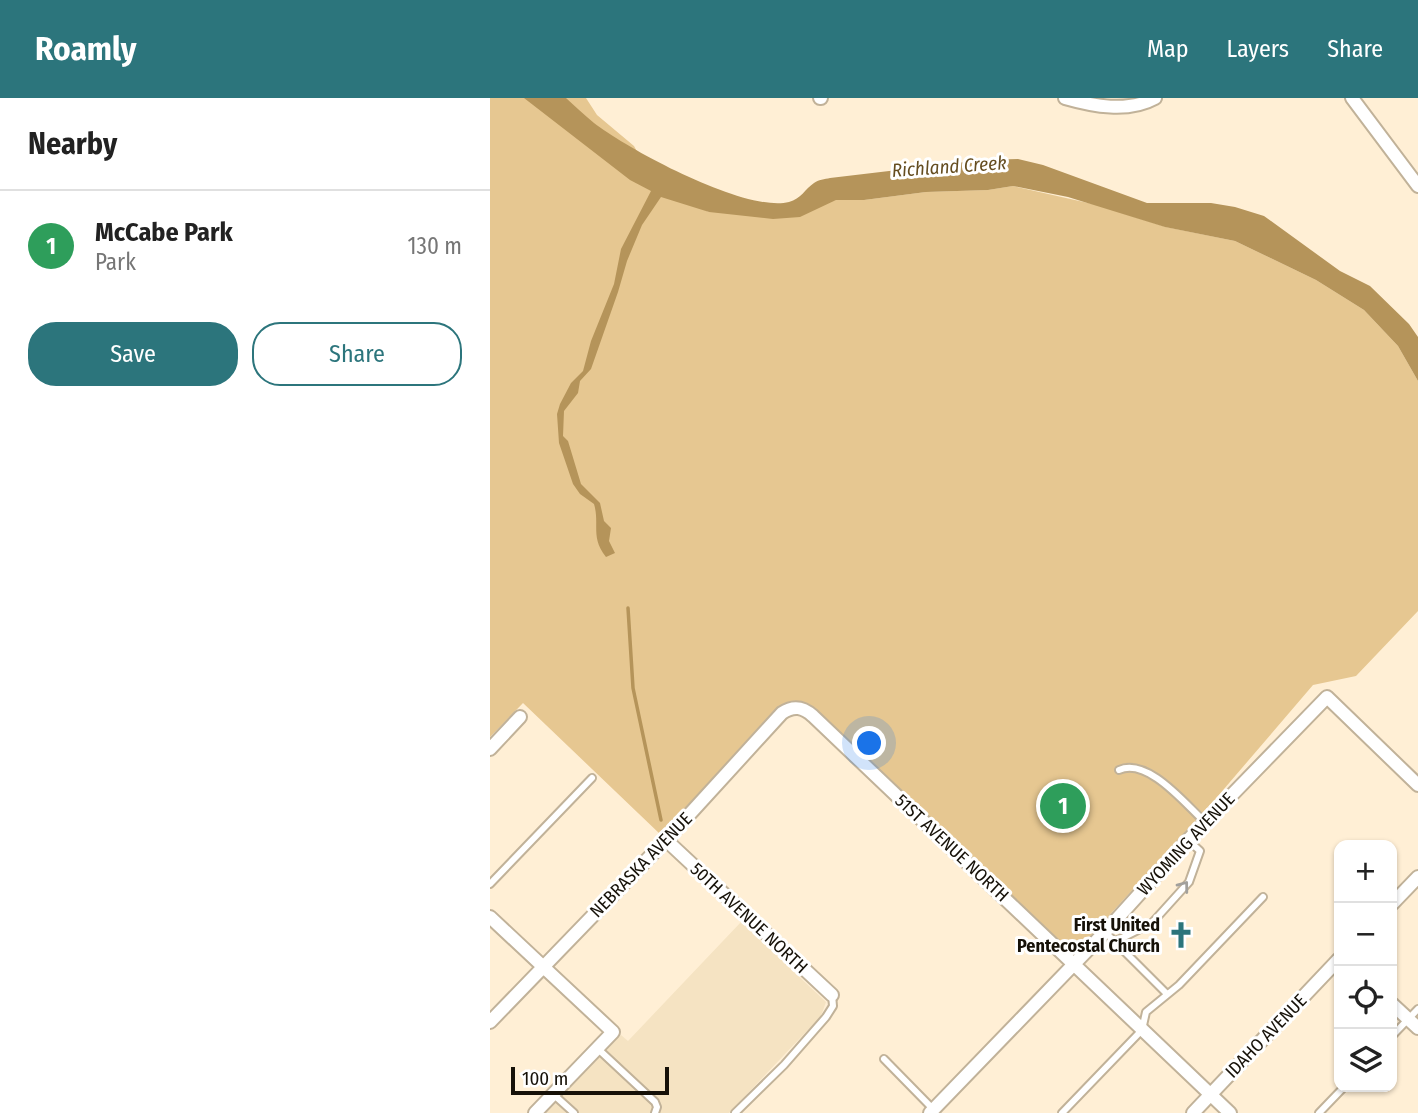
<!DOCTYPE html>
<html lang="en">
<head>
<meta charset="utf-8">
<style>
  :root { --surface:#fff; --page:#f6f6f6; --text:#222; --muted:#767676; --line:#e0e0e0; --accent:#2c757c }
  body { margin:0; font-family:"Fira Sans Condensed",sans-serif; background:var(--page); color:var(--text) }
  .controls { position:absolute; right:21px; bottom:21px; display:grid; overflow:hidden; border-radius:14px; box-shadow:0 2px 5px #0004 }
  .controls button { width:63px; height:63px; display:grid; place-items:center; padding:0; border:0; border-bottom:2px solid var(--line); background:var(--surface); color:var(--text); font:35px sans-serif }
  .scale { position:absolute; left:21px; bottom:18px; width:158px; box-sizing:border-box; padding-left:7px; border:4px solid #161108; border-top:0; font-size:19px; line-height:24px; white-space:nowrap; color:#161108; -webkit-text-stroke:5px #fff; paint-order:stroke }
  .you { position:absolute; left:380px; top:646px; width:24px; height:24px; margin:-18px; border:5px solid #fff; border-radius:50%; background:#1a73e8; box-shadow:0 0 0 10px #1a73e833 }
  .badge { display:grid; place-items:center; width:46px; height:46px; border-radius:50%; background:var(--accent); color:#fff; font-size:23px; font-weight:700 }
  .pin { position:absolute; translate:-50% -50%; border:4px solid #fff; box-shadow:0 2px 7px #0006 }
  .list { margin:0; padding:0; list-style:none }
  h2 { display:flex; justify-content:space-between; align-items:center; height:91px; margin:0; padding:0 28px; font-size:30px }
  h2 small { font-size:23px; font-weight:400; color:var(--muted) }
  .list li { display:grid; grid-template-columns:46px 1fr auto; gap:21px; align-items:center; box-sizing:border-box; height:112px; padding:0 28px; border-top:2px solid var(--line) }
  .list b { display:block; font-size:26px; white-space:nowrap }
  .list p { margin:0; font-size:23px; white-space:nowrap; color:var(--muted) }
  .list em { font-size:23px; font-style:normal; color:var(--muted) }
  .actions { display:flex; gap:14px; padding:21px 28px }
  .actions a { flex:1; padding:16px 0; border:2px solid var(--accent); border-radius:28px; text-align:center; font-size:24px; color:var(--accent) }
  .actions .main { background:var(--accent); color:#fff }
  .icon { flex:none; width:38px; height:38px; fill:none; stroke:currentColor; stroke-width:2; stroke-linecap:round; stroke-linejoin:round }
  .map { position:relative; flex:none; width:928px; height:1015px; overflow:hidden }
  header { display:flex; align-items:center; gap:42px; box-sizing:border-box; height:98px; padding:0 35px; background:var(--accent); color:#fff }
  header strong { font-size:33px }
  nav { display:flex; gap:38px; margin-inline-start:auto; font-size:24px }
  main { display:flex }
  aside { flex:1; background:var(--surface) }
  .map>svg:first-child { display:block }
  .built { fill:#f5e3c2 }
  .green { fill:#e6c791 }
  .water { fill:#b5945a }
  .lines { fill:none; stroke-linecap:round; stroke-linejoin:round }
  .stream { stroke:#b5945a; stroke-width:3.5 }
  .lane-casing { stroke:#c1b299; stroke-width:10 }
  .street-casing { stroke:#c1b299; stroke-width:16 }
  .lane { stroke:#fff; stroke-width:6 }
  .street { stroke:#fff; stroke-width:12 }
  .oneway { stroke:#a2a09c }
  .labels { text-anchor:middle; stroke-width:6; stroke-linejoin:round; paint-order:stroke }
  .street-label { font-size:18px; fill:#161108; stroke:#fff }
  .poi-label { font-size:18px; font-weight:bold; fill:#161108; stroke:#fff; text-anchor:end }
  .water-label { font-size:19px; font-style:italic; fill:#654d20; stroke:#fff }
</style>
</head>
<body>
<header>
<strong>Roamly</strong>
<nav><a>Map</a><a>Layers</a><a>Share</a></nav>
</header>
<main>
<aside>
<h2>Nearby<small></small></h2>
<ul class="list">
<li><span class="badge" style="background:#2e9e5b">1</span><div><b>McCabe Park</b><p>Park</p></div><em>130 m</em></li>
</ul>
<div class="actions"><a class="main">Save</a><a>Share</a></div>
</aside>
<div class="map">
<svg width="928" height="1015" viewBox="0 0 928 1015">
  <rect width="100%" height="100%" fill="#ffefd5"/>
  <path class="built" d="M251 824 336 904 331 918 239 1015H56L131 937 138 943Z"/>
  <path class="green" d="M0 0H96L107 17 144 48 166 89 219 114 346 102H374L436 94 498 92 523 88 607 107 676 129 745 143 826 182 874 212 908 248 928 283V513L866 578 823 587 728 698 584 856 327 613 316 606 305 604 171 737 33 605 0 639Z"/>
  <path class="water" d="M34 0H76C85 8 94 17 104 25 139 52 256 115 299 104 311 101 315 91 324 85 328 82 335 81 340 80L492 62 528 61 553 67 657 105H721L745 109 774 118 850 173 880 188 919 226 928 239V283L908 248 874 212 826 182 745 143 675 129 578 99 523 88 498 92 436 94 374 102H346L310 119 283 121 219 114 171 99 152 127 137 163 128 194 101 271 90 283 88 295 74 313 73 338 78 343 91 386 110 405 114 423 121 430 119 443 125 455 116 459C100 439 110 426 104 406L90 396 83 386 69 345 67 316 70 306 81 285 93 273 101 243 124 186 131 151 161 93 140 82Z"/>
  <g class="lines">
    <path class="stream" d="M138 510 143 590 171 722"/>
    <defs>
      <path id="lane" d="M629 672C658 659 696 707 715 724
        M0 786 102 680
        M615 834 677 896
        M626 843 662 825 699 784 710 753 698 742
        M902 938 928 911
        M107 950 165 1004 167 1009 165 1015
        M394 961 444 1012
        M63 996 84 1015
        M245 1015 294 967 336 919 343 908 342 897
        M572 1015 652 932 656 914 689 887 773 799
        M829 1015 854 989"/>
      <path id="street" d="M330 0H331
        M575 0C603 8 638 15 665 0
        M862 0 928 88
        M0 651 30 619
        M176 742 342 897
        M902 806 928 779
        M0 819 123 934 45 1015
        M902 906 928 930
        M0 924 176 742 292 615C304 607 313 609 323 618L740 1015
        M440 1015 615 834 698 742 837 599 928 687
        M703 1015 849 861"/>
    </defs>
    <use href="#lane" class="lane-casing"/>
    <use href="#street" class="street-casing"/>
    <use href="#lane" class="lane"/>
    <use href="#street" class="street"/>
  </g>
  <defs><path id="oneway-chevron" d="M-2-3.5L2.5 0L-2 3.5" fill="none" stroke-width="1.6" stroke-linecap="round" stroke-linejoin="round" transform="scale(1.75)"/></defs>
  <use class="oneway" href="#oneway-chevron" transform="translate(694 788) rotate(-53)"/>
  <defs>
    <symbol id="church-bare" viewBox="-9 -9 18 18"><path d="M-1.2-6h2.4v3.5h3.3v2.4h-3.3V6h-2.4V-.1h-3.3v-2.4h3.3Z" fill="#2c757c" stroke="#fff" stroke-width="2.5" paint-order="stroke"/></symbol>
  </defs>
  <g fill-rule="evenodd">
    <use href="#church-bare" x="672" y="818" width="38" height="38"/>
  </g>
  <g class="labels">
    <g class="street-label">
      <text transform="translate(696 746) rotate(-47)" y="6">WYOMING AVENUE</text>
      <text transform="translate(462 750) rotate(43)" y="6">51ST AVENUE NORTH</text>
      <text transform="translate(151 767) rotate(-46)" y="6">NEBRASKA AVENUE</text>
      <text transform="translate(259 820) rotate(43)" y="6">50TH AVENUE NORTH</text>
      <text transform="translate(776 938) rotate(-46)" y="6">IDAHO AVENUE</text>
    </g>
    <g class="poi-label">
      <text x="670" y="833">First United<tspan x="670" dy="21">Pentecostal Church</tspan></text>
    </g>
    <g class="water-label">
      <text transform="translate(459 68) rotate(-4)" y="7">Richland Creek</text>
    </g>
  </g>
</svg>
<div class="controls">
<button>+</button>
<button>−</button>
<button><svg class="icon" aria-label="locate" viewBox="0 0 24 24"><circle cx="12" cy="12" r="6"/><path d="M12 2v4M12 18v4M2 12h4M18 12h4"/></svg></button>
<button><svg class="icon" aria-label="layers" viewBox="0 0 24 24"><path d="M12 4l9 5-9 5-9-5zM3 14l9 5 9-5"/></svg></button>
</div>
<div class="scale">100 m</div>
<div class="you"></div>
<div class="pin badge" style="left:573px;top:708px;background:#2e9e5b">1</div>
</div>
</main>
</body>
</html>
